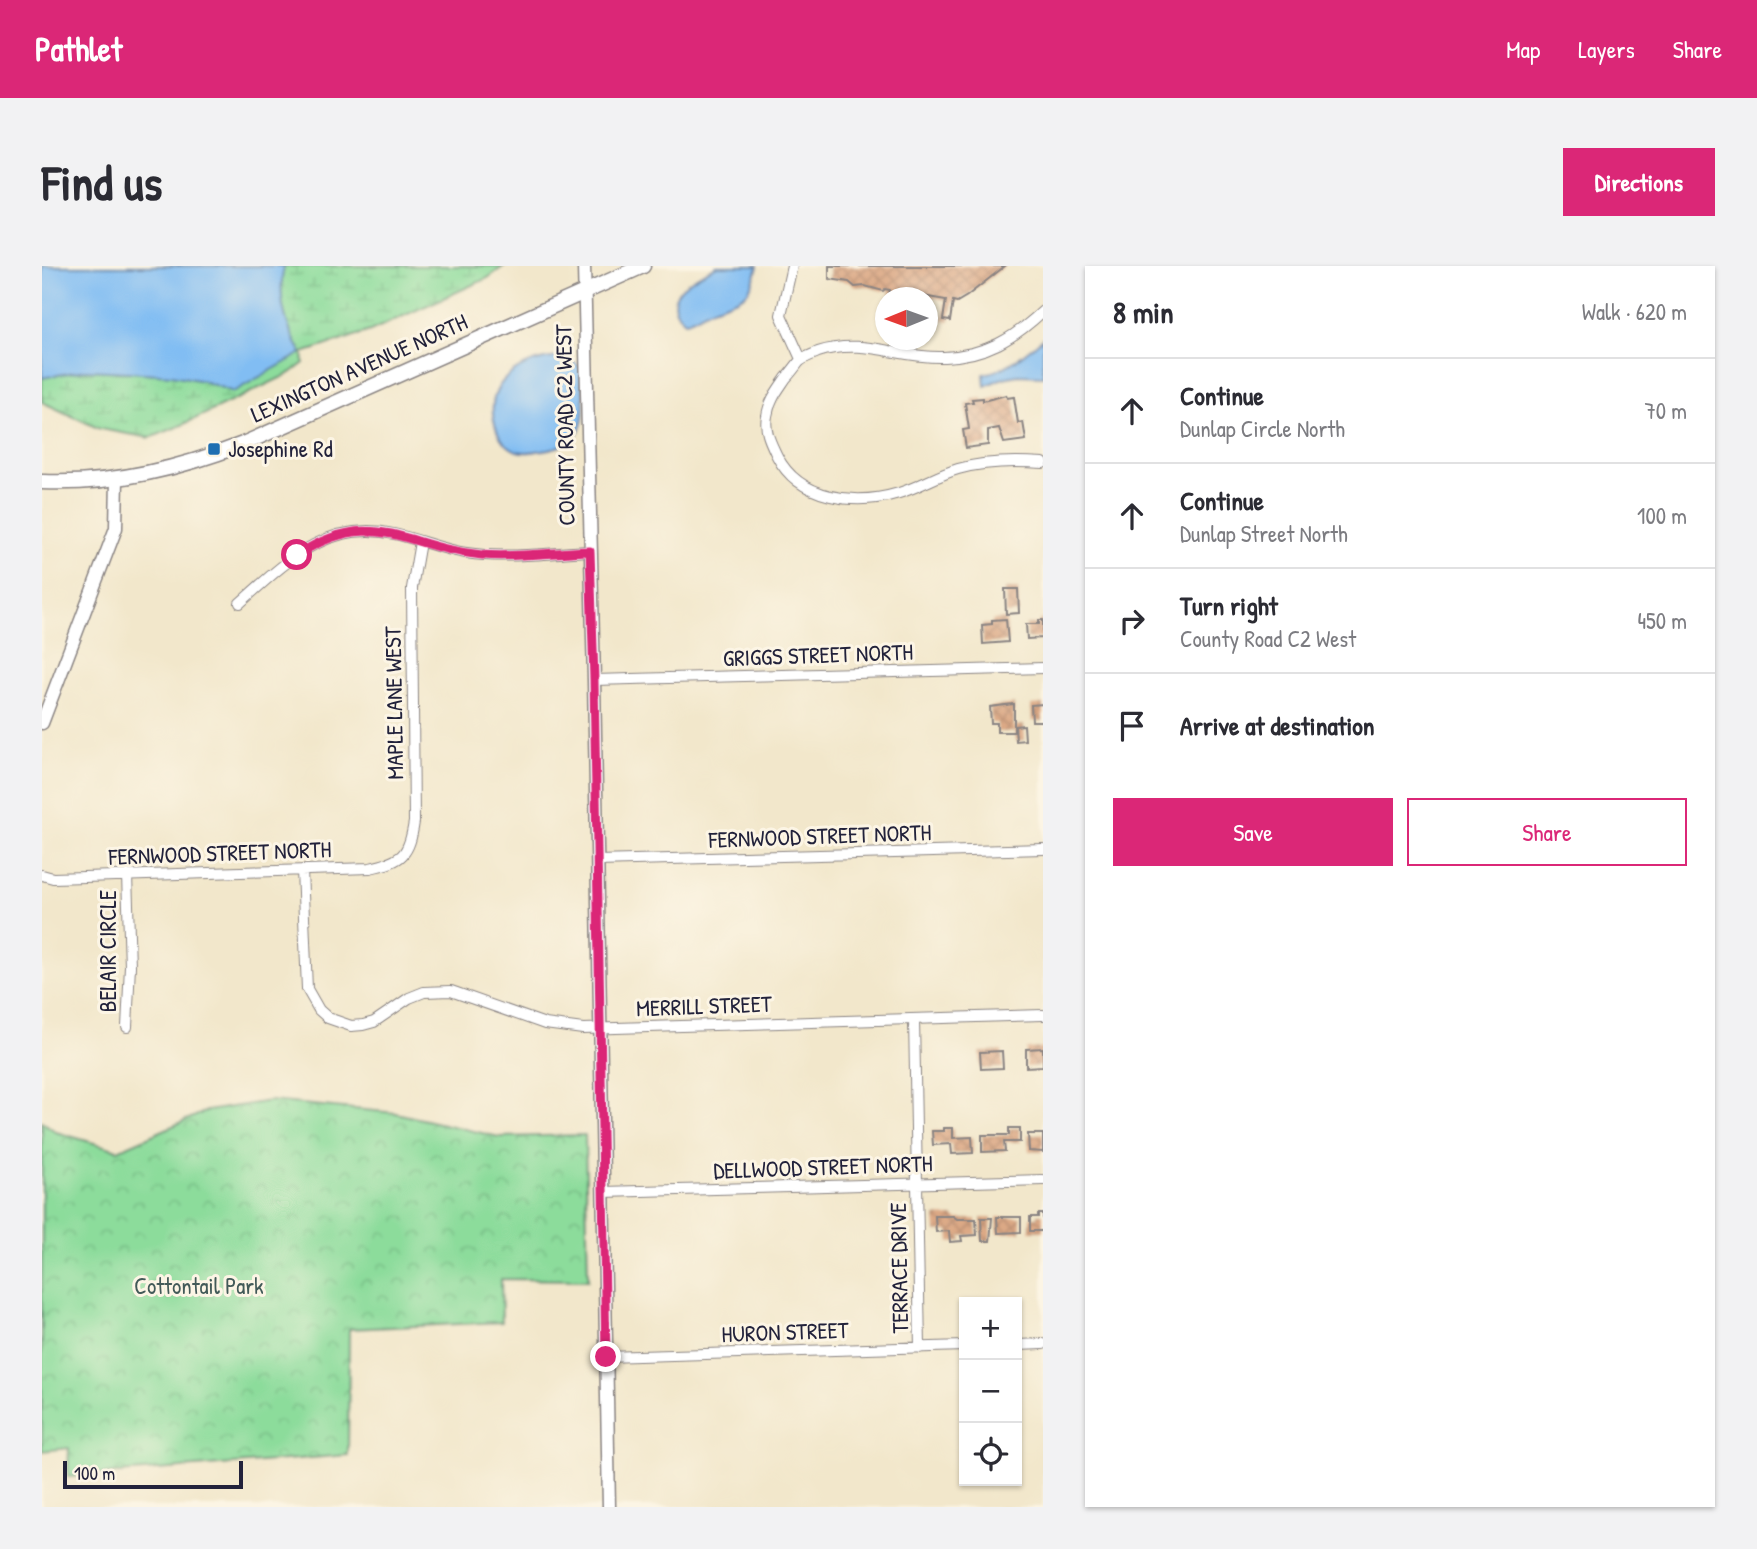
<!DOCTYPE html>
<html lang="en">
<head>
<meta charset="utf-8">
<style>
  :root { --surface:#fff; --page:#f2f2f3; --text:#2b2b33; --muted:#7c7c81; --line:#e1e1e2; --accent:#db2777 }
  body { margin:0; font-family:"Patrick Hand",sans-serif; background:var(--page); color:var(--text) }
  .controls { position:absolute; right:21px; bottom:21px; display:grid; overflow:hidden; border-radius:0px; box-shadow:0 2px 5px #0004 }
  .controls button { width:63px; height:63px; display:grid; place-items:center; padding:0; border:0; border-bottom:2px solid var(--line); background:var(--surface); color:var(--text); font:35px sans-serif }
  .compass { position:absolute; left:833px; top:21px; width:63px; height:63px; border-radius:50%; background:var(--surface); box-shadow:0 2px 5px #0004; rotate:269deg }
  .scale { position:absolute; left:21px; bottom:18px; width:180px; box-sizing:border-box; padding-left:7px; border:4px solid #22223b; border-top:0; font-size:19px; line-height:24px; white-space:nowrap; color:#22223b; -webkit-text-stroke:5px #fcf5e5; paint-order:stroke }
  .stop { position:absolute; width:21px; height:21px; margin:-16px; border:5px solid #db2777; border-radius:50%; background:#fff }
  .stop.end { background:#db2777; border-color:#fff; box-shadow:0 2px 7px #0008 }
  .list { margin:0; padding:0; list-style:none }
  h2 { display:flex; justify-content:space-between; align-items:center; height:91px; margin:0; padding:0 28px; font-size:30px }
  h2 small { font-size:23px; font-weight:400; color:var(--muted) }
  .list li { display:grid; grid-template-columns:46px 1fr auto; gap:21px; align-items:center; box-sizing:border-box; height:105px; padding:0 28px; border-top:2px solid var(--line) }
  .list b { display:block; font-size:26px; white-space:nowrap }
  .list p { margin:0; font-size:23px; white-space:nowrap; color:var(--muted) }
  .list em { font-size:23px; font-style:normal; color:var(--muted) }
  .actions { display:flex; gap:14px; padding:21px 28px }
  .actions a { flex:1; padding:16px 0; border:2px solid var(--accent); border-radius:0px; text-align:center; font-size:24px; color:var(--accent) }
  .actions .main { background:var(--accent); color:#fff }
  .icon { flex:none; width:38px; height:38px; fill:none; stroke:currentColor; stroke-width:2; stroke-linecap:round; stroke-linejoin:round }
  .map { position:relative; flex:none; width:1001px; height:1241px; overflow:hidden; border-radius:0px }
  header { display:flex; align-items:center; gap:42px; box-sizing:border-box; height:98px; padding:0 35px; background:var(--accent); color:#fff }
  header strong { font-size:33px }
  nav { display:flex; gap:38px; margin-inline-start:auto; font-size:24px }
  .intro { display:flex; align-items:center; justify-content:space-between; box-sizing:border-box; height:168px; padding:0 42px }
  h1 { margin:0; font-size:49px }
  .button { padding:18px 32px; border-radius:0px; background:var(--accent); color:#fff; font-size:24px; font-weight:700 }
  main { display:flex; gap:42px; padding:0 42px }
  aside { flex:1; background:var(--surface); border-radius:0px; box-shadow:0 2px 5px #0004 }
  .map>svg:first-child { display:block }
  .wetland { fill:url(#wetland-marsh); stroke:#577f6b; stroke-width:2 }
  .park { fill:url(#park-crowns); stroke:#577f6b; stroke-width:2 }
  .water { fill:#81bdf3; stroke:#527097; stroke-width:2 }
  .building { fill:url(#building-cross-hatch) }
  .lines { fill:none; stroke-linecap:round; stroke-linejoin:round }
  .minor-casing { stroke:#8a8483; stroke-width:12 }
  .tertiary-casing { stroke:#8a8483; stroke-width:15 }
  .secondary-casing { stroke:#8a8483; stroke-width:17 }
  .minor { stroke:#fff; stroke-width:10 }
  .tertiary { stroke:#fff; stroke-width:12 }
  .secondary { stroke:#fff; stroke-width:14 }
  .route { stroke:#db2777; stroke-width:9 }
  .poi-dot { fill:#1f6fb2; stroke:#fcf5e5; stroke-width:2.5 }
  .labels { text-anchor:middle; stroke-width:6; stroke-linejoin:round; paint-order:stroke }
  .street-label { font-size:23px; fill:#22223b; stroke:#fcf5e5 }
  .poi-label { font-size:23px; fill:#22223b; stroke:#fcf5e5; text-anchor:start }
  .park-label { font-size:23px; fill:#425a58; stroke:#fcf5e5 }
</style>
</head>
<body>
<header>
<strong>Pathlet</strong>
<nav><a>Map</a><a>Layers</a><a>Share</a></nav>
</header>
<div class="intro"><h1>Find us</h1><a class="button">Directions</a></div>
<main>
<div class="map">
<svg width="1001" height="1241" viewBox="0 0 1001 1241">
  <defs>
    <pattern id="wetland-marsh" width="20" height="14" patternUnits="userSpaceOnUse" patternTransform="scale(1.75)"><rect width="20" height="14" fill="#8cdc9b"/><path d="M1 5h8M5 5V1M11 12h8M15 12V8" fill="none" stroke="#78bc86"/></pattern>
    <pattern id="park-crowns" width="20" height="18" patternUnits="userSpaceOnUse" patternTransform="scale(1.75)"><rect width="20" height="18" fill="#8cdc9b"/><path d="M2 6a3 3 0 1 1 6 0M12 15a3 3 0 1 1 6 0" fill="none" stroke="#78bc86"/></pattern>
    <pattern id="building-cross-hatch" width="8" height="8" patternUnits="userSpaceOnUse" patternTransform="scale(1.75)"><rect width="8" height="8" fill="#dca985"/><path d="M0 0l8 8M0 8l8-8" fill="none" stroke="#bc9174"/></pattern>
  </defs>
  <rect width="100%" height="100%" fill="#fcf5e5"/>
  <filter id="ink" filterUnits="userSpaceOnUse"><feTurbulence type="fractalNoise" baseFrequency=".0143" numOctaves="2"/><feDisplacementMap in="SourceGraphic" scale="14" xChannelSelector="R" yChannelSelector="G"/><feConvolveMatrix kernelMatrix="1 2 1 2 8 2 1 2 1" color-interpolation-filters="sRGB"/></filter>
  <filter id="wash" filterUnits="userSpaceOnUse"><feTurbulence type="fractalNoise" baseFrequency=".00686" numOctaves="4" result="noise"/><feDisplacementMap in="SourceGraphic" scale="28" xChannelSelector="R" yChannelSelector="G"/><feGaussianBlur stdDeviation="1.57" result="paint"/><feColorMatrix in="noise" values="0 0 0 0 0 0 0 0 0 0 0 0 0 0 0 0 0 1.4 0 .05"/><feComposite in="paint" operator="in"/></filter>
  <g filter="url(#wash)">
    <rect width="100%" height="100%" fill="#f2e7cb"/>
    <path class="wetland" d="M0 0H462L446 12 328 65 261 87 262 97 249 107 140 159 108 172 58 163 0 136Z"/>
    <path class="park" d="M228 835 354 847 457 871 543 869 546 1014 459 1013 460 1056 307 1063 306 1189 26 1211 27 1182 0 1185V855L14 866 76 884 165 845Z"/>
    <path class="water" d="M0 0H242C235 32 243 60 260 87L191 126 161 115 130 109 86 106 43 104 0 112Z
      M675 0H716C707 37 698 30 669 43 660 46 652 54 643 55 612 29 656 10 675 0Z
      M1001 72V110L976 109 961 112 943 120 942 108C966 104 983 87 1001 72Z
      M522 91 539 101C541 137 553 175 507 183 497 185 485 188 475 185 468 183 459 174 456 167 436 118 478 92 522 91Z"/>
    <g id="blocks">
      <path class="building" d="M787 0H963L925 30 915 36 911 35 908 55 901 54 904 34 875 29 868 30V28L857 26V29L847 28 848 24 843 23 841 25 823 20 813 21 807 16 787 13Z
        M964 129 965 132 972 131 976 157 981 156 984 174 962 177 957 162 946 164V179L924 182 921 164 927 163 923 137 931 136 930 133 941 132V135Z
        M963 323H976L977 347 964 348Z
        M964 353 966 376 941 378 940 359 950 358V354Z
        M997 354H1001V372L985 373 984 358H997Z
        M972 438V466H955V457H949L948 441Z
        M1001 438V455H990L989 439Z
        M982 459 983 474 974 475 973 460Z
        M1001 782V800L984 801V783Z
        M960 785 961 802 939 803 938 786Z
        M902 862H911V872L930 871 931 887 910 888 909 878 891 879 890 865H902Z
        M967 862H978V876H962L963 885 940 886V869H967Z
        M986 868H1001V886L987 885Z
        M996 948H1001V965H988V951H996Z
        M893 950H911L915 953H934L935 969 919 970 920 975 908 976 907 965 894 966Z
        M955 951H979V966L956 967Z
        M939 952H950L948 975H940Z"/>
    </g>
  </g>
  <g filter="url(#ink)">
    <use href="#blocks" fill-opacity="0" stroke="#8a8483" stroke-width="2"/>
    <g class="lines">
      <defs>
        <path id="minor" d="M750 0 739 49 759 93
          M1001 45C971 73 945 89 902 91 858 93 821 71 776 86 770 89 762 91 757 96 753 101 749 107 744 112 736 124 727 135 725 150 722 165 729 177 735 190 757 234 814 240 857 227 877 221 896 209 916 203 944 195 973 195 1001 197
          M198 337C244 296 285 253 352 268 376 273 399 283 424 287 464 293 507 287 548 285
          M552 414 1001 402
          M555 595 1001 583
          M260 604 265 723 277 744 286 752 309 760 321 759 332 756 367 732 382 726 409 725 503 758 541 763 1001 749
          M0 609 11 612 328 602C361 595 367 589 372 556L370 322 378 276
          M872 753 878 1082
          M85 761 88 700 85 609
          M561 926 1001 914
          M975 1079 1001 1078
          M564 1091 922 1080"/>
        <path id="tertiary" d="M542 0 552 414 567 1241
          M0 457 74 262 75 213"/>
        <path id="secondary" d="M0 216C70 219 137 203 201 178L601 0"/>
      </defs>
      <use href="#minor" class="minor-casing"/>
      <use href="#tertiary" class="tertiary-casing"/>
      <use href="#secondary" class="secondary-casing"/>
      <use href="#minor" class="minor"/>
      <use href="#tertiary" class="tertiary"/>
      <use href="#secondary" class="secondary"/>
    </g>
  </g>
  <g class="lines" filter="url(#ink)">
    <path class="route" d="M255 289C333 239 362 282 440 289 475 292 513 286 548 285L552 414 564 1091"/>
  </g>
  <rect class="poi-dot" x="165" y="176" width="14" height="14" rx="3.5"/>
  <g class="labels">
    <g class="street-label">
      <text transform="translate(317 102) rotate(-24)" y="8">LEXINGTON AVENUE NORTH</text>
      <text transform="translate(523 159) rotate(-91)" y="8">COUNTY ROAD C2 WEST</text>
      <text transform="translate(776 389) rotate(-2)" y="8">GRIGGS STREET NORTH</text>
      <text transform="translate(352 437) rotate(-91)" y="8">MAPLE LANE WEST</text>
      <text transform="translate(778 570) rotate(-2)" y="8">FERNWOOD STREET NORTH</text>
      <text transform="translate(178 587) rotate(-2)" y="8">FERNWOOD STREET NORTH</text>
      <text transform="translate(66 685) rotate(-90)" y="8">BELAIR CIRCLE</text>
      <text transform="translate(662 740) rotate(-2)" y="8">MERRILL STREET</text>
      <text transform="translate(781 901) rotate(-2)" y="8">DELLWOOD STREET NORTH</text>
      <text transform="translate(857 1002) rotate(-91)" y="8">TERRACE DRIVE</text>
      <text transform="translate(743 1066) rotate(-2)" y="8">HURON STREET</text>
    </g>
    <g class="poi-label">
      <text x="186" y="191">Josephine Rd</text>
    </g>
    <g class="park-label">
      <text x="157" y="1028">Cottontail Park</text>
    </g>
  </g>
</svg>
<div class="controls">
<button>+</button>
<button>−</button>
<button><svg class="icon" aria-label="locate" viewBox="0 0 24 24"><circle cx="12" cy="12" r="6"/><path d="M12 2v4M12 18v4M2 12h4M18 12h4"/></svg></button>
</div>
<svg class="compass" viewBox="-18 -18 36 36"><path d="M0-13l5 13h-10z" fill="#e53935"/><path d="M0 13l5-13h-10z" fill="#7c7c81"/></svg>
<div class="scale">100 m</div>
<div class="stop" style="left:255px;top:289px"></div>
<div class="stop end" style="left:564px;top:1091px"></div>
</div>
<aside>
<h2>8 min<small>Walk · 620 m</small></h2>
<ul class="list">
<li><svg class="icon" aria-label="ahead" viewBox="0 0 24 24"><path d="M12 20V5M6 11l6-6 6 6"/></svg><div><b>Continue</b><p>Dunlap Circle North</p></div><em>70 m</em></li>
<li><svg class="icon" aria-label="ahead" viewBox="0 0 24 24"><path d="M12 20V5M6 11l6-6 6 6"/></svg><div><b>Continue</b><p>Dunlap Street North</p></div><em>100 m</em></li>
<li><svg class="icon" aria-label="right" viewBox="0 0 24 24"><path d="M7 20v-9h11M14 6l5 5-5 5"/></svg><div><b>Turn right</b><p>County Road C2 West</p></div><em>450 m</em></li>
<li><svg class="icon" aria-label="arrive" viewBox="0 0 24 24"><path d="M6 21V4h12l-3 4 3 4H6"/></svg><div><b>Arrive at destination</b></div></li>
</ul>
<div class="actions"><a class="main">Save</a><a>Share</a></div>
</aside>
</main>
</body>
</html>
